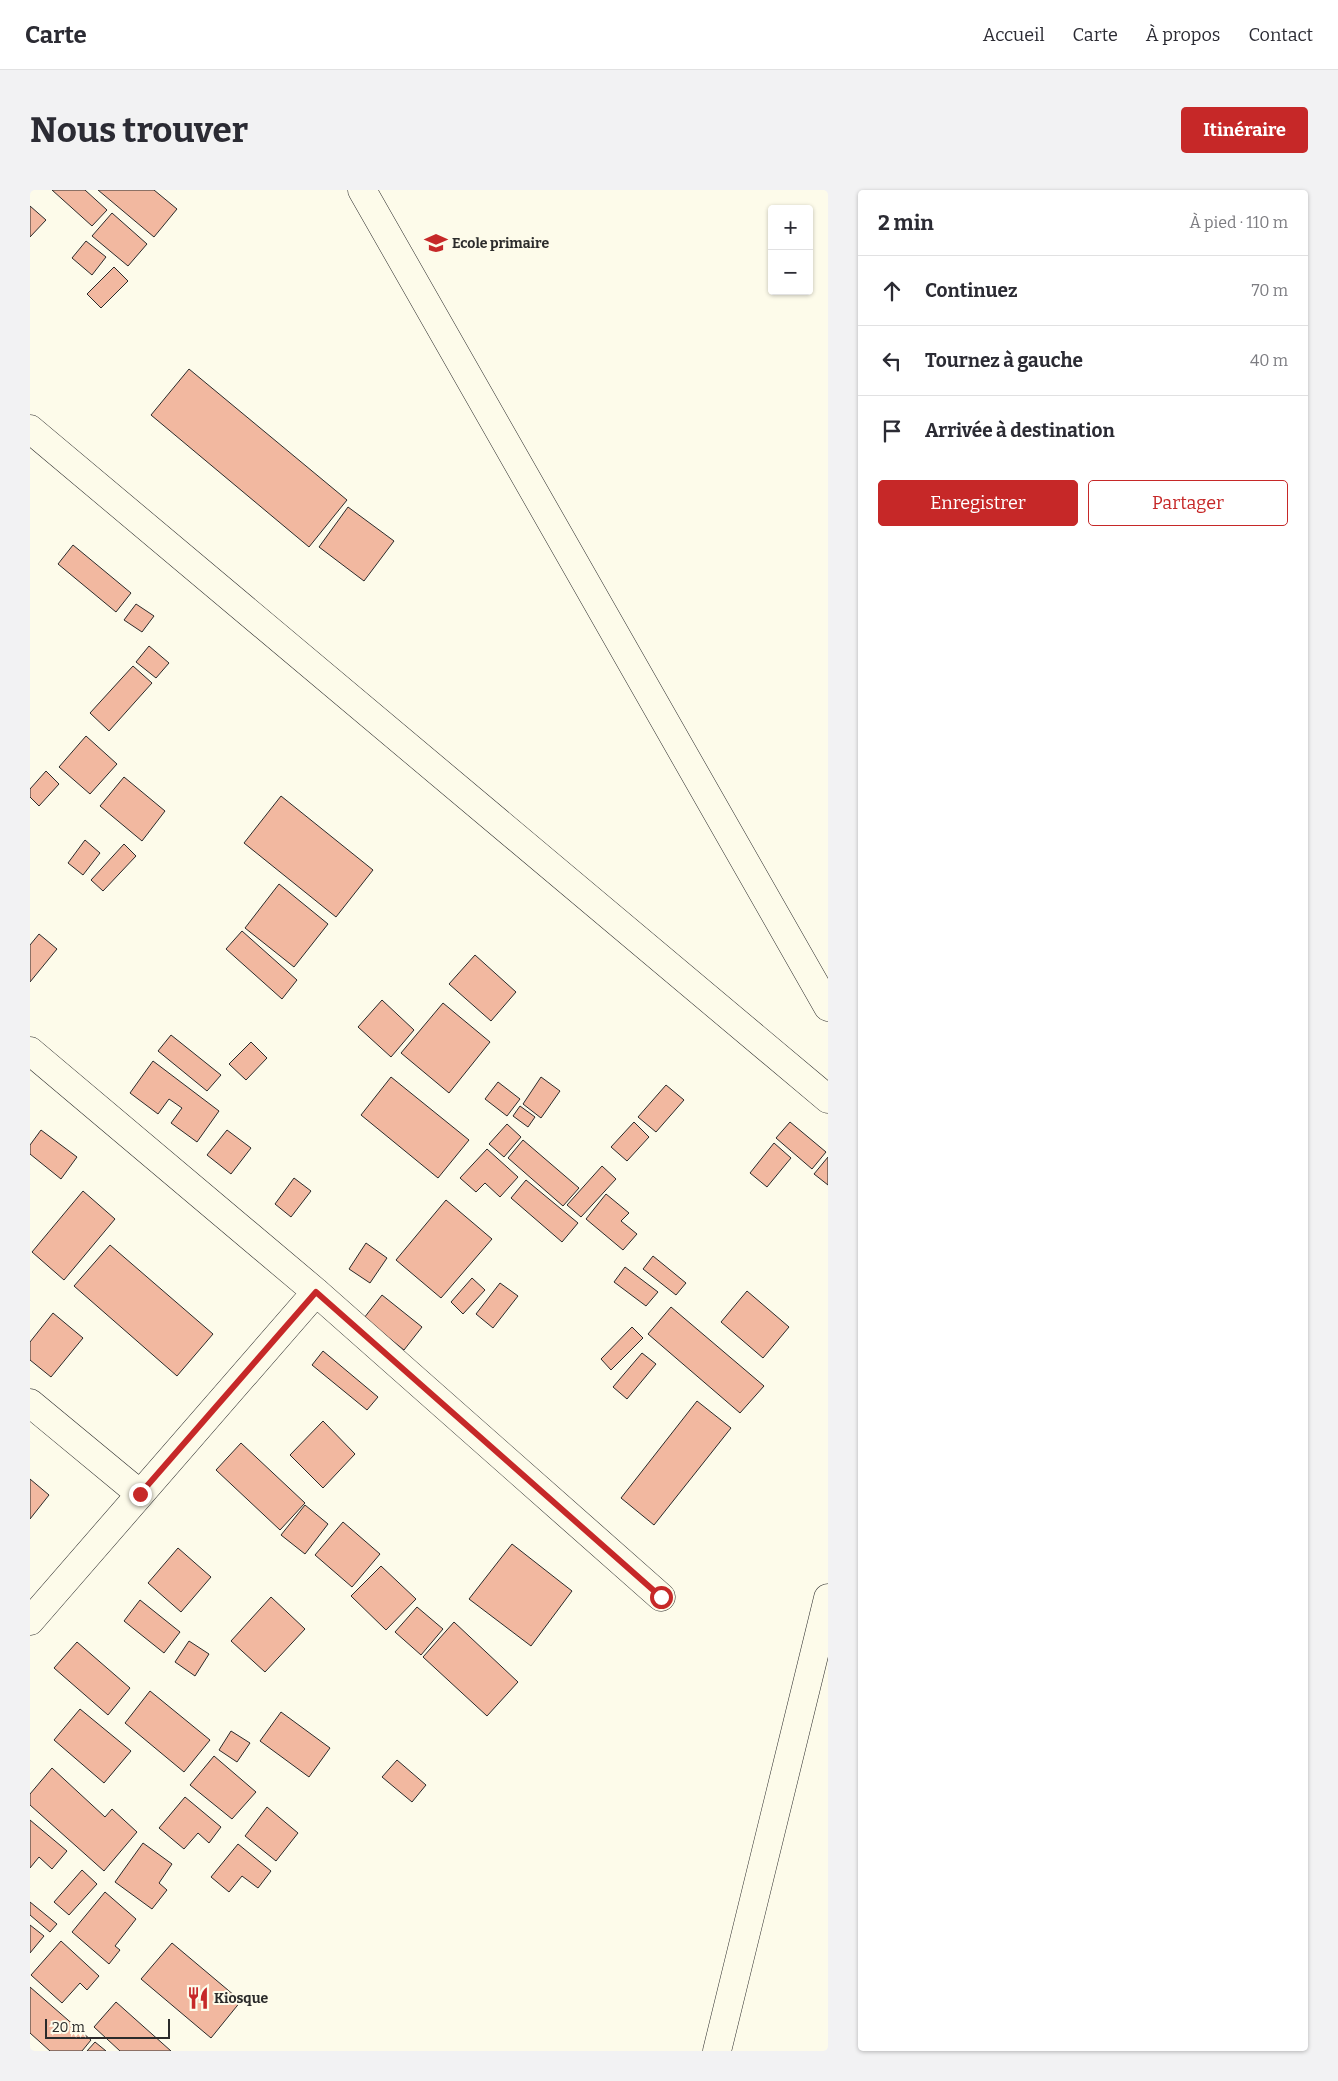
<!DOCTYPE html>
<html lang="fr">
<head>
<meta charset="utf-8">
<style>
  :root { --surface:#fff; --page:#f2f2f3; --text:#2b2b33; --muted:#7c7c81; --line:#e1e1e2; --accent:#c62828 }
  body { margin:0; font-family:Bitter,serif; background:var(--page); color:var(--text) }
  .controls { position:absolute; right:15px; top:15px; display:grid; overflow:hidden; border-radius:5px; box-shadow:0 1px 4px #0004 }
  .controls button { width:45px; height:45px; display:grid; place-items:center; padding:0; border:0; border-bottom:1px solid var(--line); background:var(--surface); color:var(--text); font:25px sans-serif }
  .scale { position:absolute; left:15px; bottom:12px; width:125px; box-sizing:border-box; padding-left:5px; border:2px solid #2b2b2b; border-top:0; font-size:14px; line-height:18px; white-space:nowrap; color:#2b2b2b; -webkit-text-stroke:4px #fdfbea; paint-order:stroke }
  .stop { position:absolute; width:15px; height:15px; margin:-11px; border:4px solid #c62828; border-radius:50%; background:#fff }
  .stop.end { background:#c62828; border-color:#fff; box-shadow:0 1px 5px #0008 }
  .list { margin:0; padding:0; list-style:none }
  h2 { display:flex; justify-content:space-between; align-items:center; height:65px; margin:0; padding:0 20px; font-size:21px }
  h2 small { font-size:16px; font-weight:400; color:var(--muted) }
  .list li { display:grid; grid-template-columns:32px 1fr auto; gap:15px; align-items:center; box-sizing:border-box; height:70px; padding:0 20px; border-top:1px solid var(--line) }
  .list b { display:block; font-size:19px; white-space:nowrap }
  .list em { font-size:16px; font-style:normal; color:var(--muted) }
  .actions { display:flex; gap:10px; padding:15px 20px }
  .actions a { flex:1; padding:11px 0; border:1px solid var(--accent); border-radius:5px; text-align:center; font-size:18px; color:var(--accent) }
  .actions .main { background:var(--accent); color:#fff }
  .icon { flex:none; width:28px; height:28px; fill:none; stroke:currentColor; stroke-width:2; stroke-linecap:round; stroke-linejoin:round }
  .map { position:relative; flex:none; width:798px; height:1861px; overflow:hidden; border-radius:5px }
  header { display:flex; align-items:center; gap:30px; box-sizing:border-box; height:70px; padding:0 25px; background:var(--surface); border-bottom:1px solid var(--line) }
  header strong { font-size:24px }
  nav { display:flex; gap:28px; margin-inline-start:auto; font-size:18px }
  .intro { display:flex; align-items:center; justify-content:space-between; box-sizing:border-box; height:120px; padding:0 30px }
  h1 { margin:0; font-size:35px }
  .button { padding:12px 22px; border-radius:5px; background:var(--accent); color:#fff; font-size:18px; font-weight:700 }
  main { display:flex; gap:30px; padding:0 30px }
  aside { flex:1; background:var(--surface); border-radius:5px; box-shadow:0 1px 4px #0004 }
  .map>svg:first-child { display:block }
  .building { fill:#f2b8a0; stroke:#2b2b2b }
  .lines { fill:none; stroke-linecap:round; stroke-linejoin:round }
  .minor-casing { stroke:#2b2b2b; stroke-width:29 }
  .minor { stroke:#fdfbea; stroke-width:28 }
  .route { stroke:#c62828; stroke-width:6 }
  .labels { text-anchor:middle; stroke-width:4; stroke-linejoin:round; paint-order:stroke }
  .poi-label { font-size:14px; font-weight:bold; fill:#2b2b2b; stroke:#fdfbea; text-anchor:start }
</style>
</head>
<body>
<header>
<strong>Carte</strong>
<nav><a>Accueil</a><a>Carte</a><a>À propos</a><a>Contact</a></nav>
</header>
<div class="intro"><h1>Nous trouver</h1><a class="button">Itinéraire</a></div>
<main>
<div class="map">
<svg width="798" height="1861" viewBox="0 0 798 1861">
  <rect width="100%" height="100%" fill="#fdfbea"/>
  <path class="building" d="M22 0H55L77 20 62 36Z
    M68 0H124L147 19 124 47Z
    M0 16 16 30 0 47Z
    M82 23 117 54 98 76 62 46Z
    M56 51 76 67 62 85 42 68Z
    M84 77 98 91 71 118 57 104Z
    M159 179 317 310 279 357 121 225Z
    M318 317 364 351 334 391 289 357Z
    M43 355 101 403 86 422 28 374Z
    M106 414 124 426 112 442 94 430Z
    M119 456 139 473 126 488 106 472Z
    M103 476 122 493 79 541 60 523Z
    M56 546 87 574 60 604 29 577Z
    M16 581 29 594 9 616 0 607V599Z
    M94 587 135 621 112 651 70 616Z
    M251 606 343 680 306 727 214 653Z
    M55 650 70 663 53 685 38 673Z
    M94 654 106 666 73 701 61 690Z
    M249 694 298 734 264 777 215 738Z
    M212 741 267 790 252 809 196 759Z
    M9 744 27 759 0 792V755Z
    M445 765 486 802 461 831 419 794Z
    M352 810 384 840 361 867 328 837Z
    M413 813 460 852 419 903 371 863Z
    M141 845 191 885 177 901 128 861Z
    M221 852 237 868 216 890 199 874Z
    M123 871 189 921 167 952 141 933 152 918 139 909 128 924 100 903Z
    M361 887 439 950 408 988 331 925Z
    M511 887 530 901 511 928 493 914Z
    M468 892 490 909 477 926 455 909Z
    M636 895 654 910 626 942 608 927Z
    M490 916 505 927 498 937 483 926Z
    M604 932 619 947 597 971 581 957Z
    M760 932 796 962 782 979 746 948Z
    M477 934 491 947 474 967 459 954Z
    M11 940 47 967 31 989 0 964V955Z
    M197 940 221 958 201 984 177 965Z
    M493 950 549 998 533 1016 478 968Z
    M744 953 761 968 737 997 720 983Z
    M457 959 488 987 470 1007 455 993 446 1002 430 988Z
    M798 967V995L784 984Z
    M572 976 586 989 551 1027 537 1015Z
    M264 988 281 1001 261 1027 245 1014Z
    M496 990 548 1033 532 1052 481 1008Z
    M53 1001 85 1029 34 1090 2 1062Z
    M576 1004 599 1023 591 1031 607 1044 593 1060 556 1029Z
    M416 1010 462 1049 411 1108 366 1070Z
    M336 1053 357 1068 340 1093 319 1079Z
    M80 1055 183 1144 147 1186 44 1096Z
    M623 1066 656 1093 646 1105 613 1079Z
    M595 1077 628 1102 616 1116 584 1092Z
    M442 1088 455 1100 433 1124 421 1112Z
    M470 1093 488 1106 463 1138 446 1124Z
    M717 1101 759 1137 733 1168 691 1132Z
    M352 1105 392 1137 374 1160 334 1128Z
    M641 1117 734 1196 710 1223 618 1144Z
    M23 1123 53 1148 21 1187 0 1170V1152Z
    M602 1137 613 1148 581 1180 571 1169Z
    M293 1161 348 1207 337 1220 282 1175Z
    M612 1163 626 1174 597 1209 583 1197Z
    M667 1211 701 1238 624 1335 591 1308Z
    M293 1231 325 1264 293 1298 260 1265Z
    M211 1253 275 1313 250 1340 186 1280Z
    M0 1289 19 1305 0 1329Z
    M275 1315 298 1334 275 1364 251 1345Z
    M313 1332 350 1364 322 1397 285 1365Z
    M482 1354 542 1401 501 1456 439 1409Z
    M148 1358 181 1387 151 1422 118 1393Z
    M351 1376 386 1409 356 1440 321 1406Z
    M241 1407 275 1439 235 1482 201 1451Z
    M110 1410 150 1442 134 1463 94 1431Z
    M387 1417 413 1439 391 1465 365 1442Z
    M424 1432 488 1492 457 1526 393 1467Z
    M159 1451 179 1464 165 1486 145 1472Z
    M47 1452 100 1498 78 1525 24 1478Z
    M120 1501 180 1550 154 1582 95 1533Z
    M50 1519 101 1561 74 1593 24 1550Z
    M251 1522 300 1558 279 1587 230 1551Z
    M201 1541 220 1553 207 1572 189 1560Z
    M184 1566 226 1602 202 1629 160 1595Z
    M367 1570 396 1595 382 1612 352 1587Z
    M22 1578 75 1627 82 1619 107 1642 74 1681 0 1615V1604Z
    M155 1607 191 1637 179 1653 168 1643 154 1659 129 1638Z
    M237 1617 268 1643 246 1671 215 1646Z
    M0 1630 37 1661 22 1679 9 1667 0 1678Z
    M113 1653 142 1674 129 1693 137 1700 122 1719 85 1692Z
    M208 1654 241 1681 228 1698 212 1686 199 1702 181 1687Z
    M52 1680 67 1694 39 1725 24 1712Z
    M75 1702 106 1729 85 1756 90 1760 79 1774 42 1742Z
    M0 1712 27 1734 20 1742 0 1725Z
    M0 1735 14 1746 0 1763Z
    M31 1751 69 1786 57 1800 50 1793 32 1813 1 1785Z
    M142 1753 211 1811 181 1848 111 1789Z
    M0 1797 61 1850 52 1861H20L0 1843Z
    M86 1812 141 1861H90L64 1837Z
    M65 1852 76 1861H57Z"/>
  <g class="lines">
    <defs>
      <path id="minor" d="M332 0 798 817
        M0 239 798 909
        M0 861 286 1102 631 1407
        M0 1213 110 1304
        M0 1431 286 1102
        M687 1861 798 1408"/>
    </defs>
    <use href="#minor" class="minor-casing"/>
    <use href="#minor" class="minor"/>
  </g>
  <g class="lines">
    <path class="route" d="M110 1304 286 1102 631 1407"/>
  </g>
  <defs>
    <symbol id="school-bare" viewBox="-9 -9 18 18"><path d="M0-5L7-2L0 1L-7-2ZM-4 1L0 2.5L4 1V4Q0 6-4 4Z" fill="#c62828" stroke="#fdfbea" stroke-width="2.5" paint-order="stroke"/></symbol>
    <symbol id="restaurant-bare" viewBox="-9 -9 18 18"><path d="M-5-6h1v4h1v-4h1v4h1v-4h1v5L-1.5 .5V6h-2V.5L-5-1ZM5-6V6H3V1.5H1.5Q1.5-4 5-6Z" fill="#c62828" stroke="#fdfbea" stroke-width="2.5" paint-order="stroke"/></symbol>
  </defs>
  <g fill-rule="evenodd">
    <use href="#school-bare" x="390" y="37" width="32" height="32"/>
    <use href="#restaurant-bare" x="152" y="1792" width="32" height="32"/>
  </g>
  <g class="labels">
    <g class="poi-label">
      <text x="422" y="58">Ecole primaire</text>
      <text x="184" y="1813">Kiosque</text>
    </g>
  </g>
</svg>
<div class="controls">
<button>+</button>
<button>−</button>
</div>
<div class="scale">20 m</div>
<div class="stop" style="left:631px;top:1407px"></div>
<div class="stop end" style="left:110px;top:1304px"></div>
</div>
<aside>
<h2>2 min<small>À pied · 110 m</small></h2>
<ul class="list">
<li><svg class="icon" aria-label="ahead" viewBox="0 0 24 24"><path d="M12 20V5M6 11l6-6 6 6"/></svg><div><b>Continuez</b></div><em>70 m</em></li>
<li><svg class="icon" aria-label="left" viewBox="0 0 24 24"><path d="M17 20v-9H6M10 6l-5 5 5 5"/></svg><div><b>Tournez à gauche</b></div><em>40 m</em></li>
<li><svg class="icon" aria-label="arrive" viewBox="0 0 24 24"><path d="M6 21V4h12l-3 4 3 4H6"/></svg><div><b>Arrivée à destination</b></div></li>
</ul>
<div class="actions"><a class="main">Enregistrer</a><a>Partager</a></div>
</aside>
</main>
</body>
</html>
